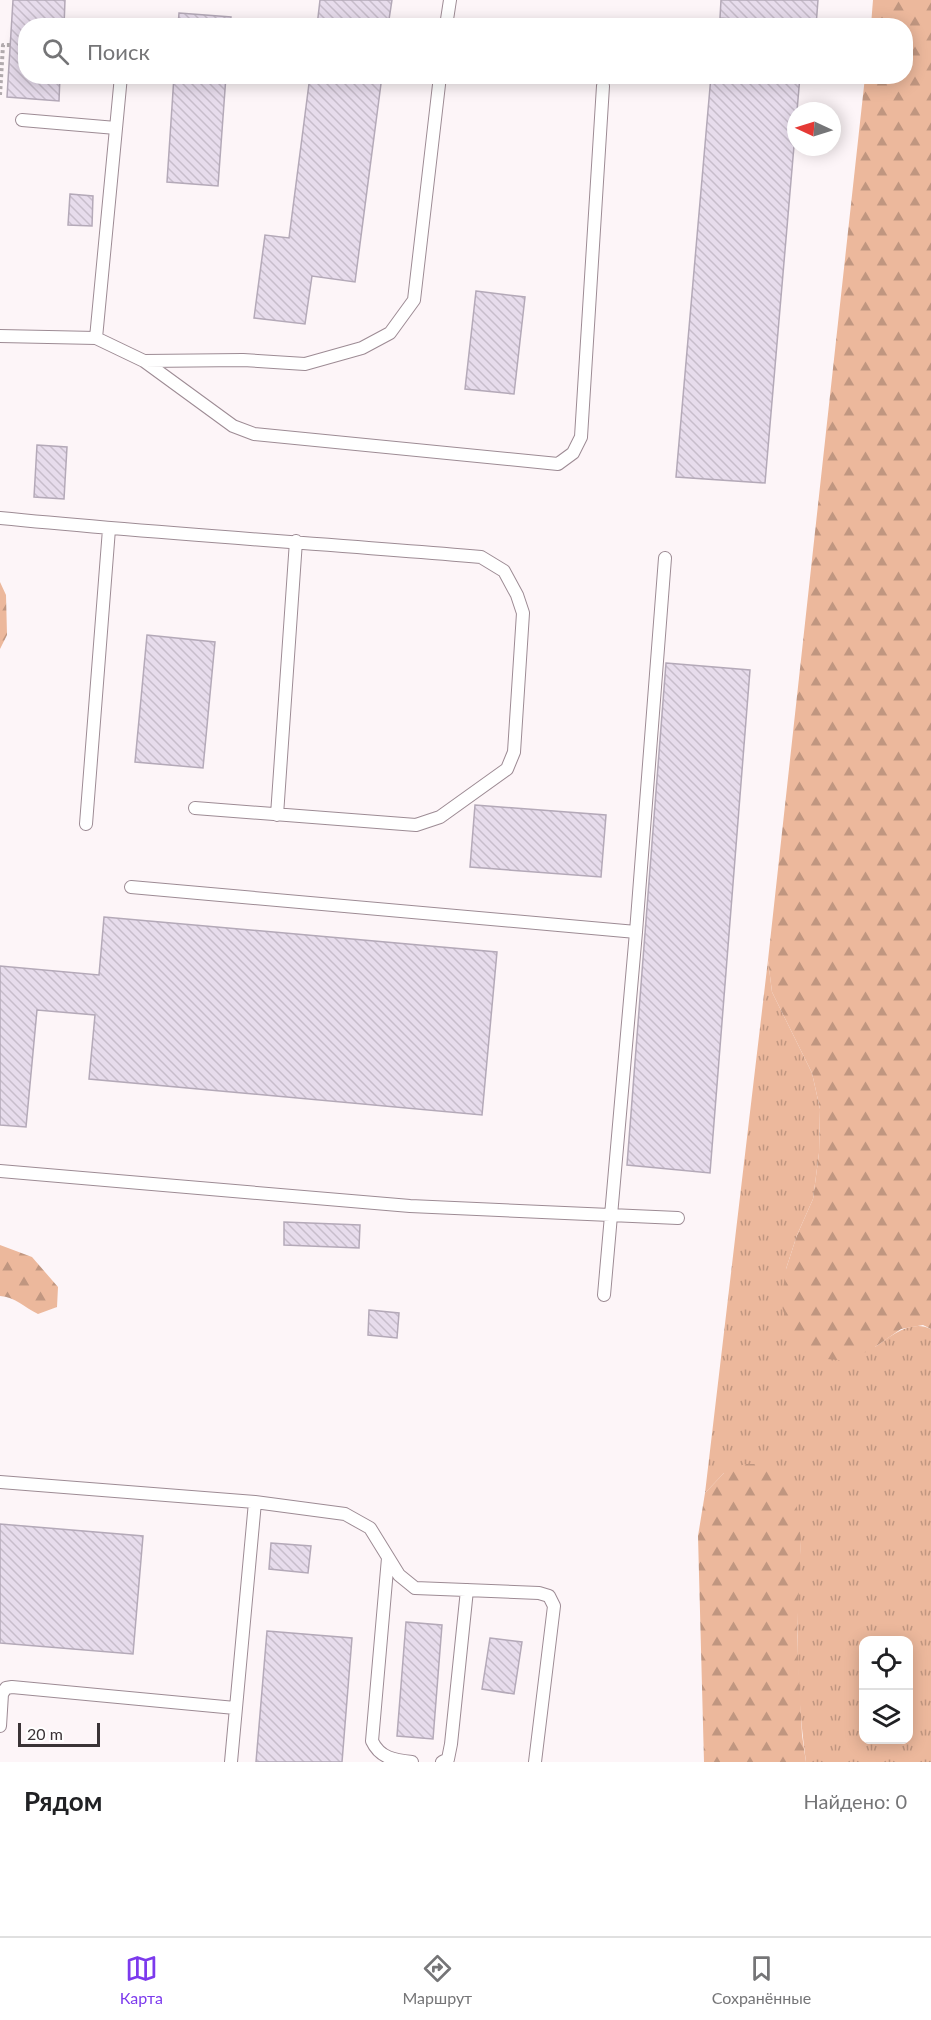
<!DOCTYPE html>
<html lang="ru">
<head>
<meta charset="utf-8">
<style>
  :root { --surface:#fff; --page:#f2f2f2; --text:#202124; --muted:#757577; --line:#e0e0e0; --accent:#7c3aed }
  body { margin:0; font-family:Lato,sans-serif; background:var(--page); color:var(--text) }
  .controls { position:absolute; right:18px; bottom:18px; display:grid; overflow:hidden; border-radius:12px; box-shadow:0 3px 15px #0003 }
  .controls button { width:54px; height:54px; display:grid; place-items:center; padding:0; border:0; border-bottom:2px solid var(--line); background:var(--surface); color:var(--text); font:30px sans-serif }
  .compass { position:absolute; left:787px; top:102px; width:54px; height:54px; border-radius:50%; background:var(--surface); box-shadow:0 3px 15px #0003; rotate:274deg }
  .scale { position:absolute; left:18px; bottom:15px; width:82px; box-sizing:border-box; padding-left:6px; border:3px solid #3a3336; border-top:0; font-size:16px; line-height:21px; white-space:nowrap; color:#3a3336; -webkit-text-stroke:4px #fff; paint-order:stroke }
  .list { margin:0; padding:0; list-style:none }
  h2 { display:flex; justify-content:space-between; align-items:center; height:78px; margin:0; padding:0 24px; font-size:26px }
  h2 small { font-size:20px; font-weight:400; color:var(--muted) }
  .icon { flex:none; width:33px; height:33px; fill:none; stroke:currentColor; stroke-width:2; stroke-linecap:round; stroke-linejoin:round }
  .map { position:relative; flex:none; width:931px; height:1762px; overflow:hidden }
  .search { position:absolute; background:var(--surface); box-shadow:0 3px 15px #0003; left:18px; right:18px; top:18px; height:66px; display:flex; align-items:center; gap:15px; box-sizing:border-box; padding:0 21px; border-radius:24px; color:var(--muted); font-size:22px }
  .sheet { height:174px; background:var(--surface) }
  nav { display:flex; justify-content:space-around; align-items:center; box-sizing:border-box; height:84px; border-top:2px solid var(--line); background:var(--surface); font-size:16px; color:var(--muted) }
  nav a { display:grid; justify-items:center; gap:3px }
  nav .on { color:var(--accent) }
  .map>svg:first-child { display:block }
  .grass { fill:url(#grass-tufts); fill-rule:evenodd }
  .forest { fill:url(#forest-firs) }
  .building { fill:url(#building-back-hatch); stroke:#b4a9b8; stroke-width:1.5 }
  .lines { fill:none; stroke-linecap:round; stroke-linejoin:round }
  .lane-casing { stroke:#9d8b94; stroke-width:14 }
  .path { stroke:#b1aaad; stroke-width:4; stroke-dasharray:3 3; stroke-linecap:butt }
  .lane { stroke:#fff; stroke-width:12 }
</style>
</head>
<body>
<div class="map">
<svg width="931" height="1762" viewBox="0 0 931 1762">
  <defs>
    <pattern id="grass-tufts" width="24" height="20" patternUnits="userSpaceOnUse" patternTransform="scale(1.5)"><rect width="24" height="20" fill="#ecb89c"/><path d="M3 7l-1-3M5 7V3M7 7l1-3M15 17l-1-3M17 17v-4M19 17l1-3" fill="none" stroke="#c09680"/></pattern>
    <pattern id="forest-firs" width="22" height="20" patternUnits="userSpaceOnUse" patternTransform="scale(1.5)"><rect width="22" height="20" fill="#ecb89c"/><path d="M5 1l3.5 6h-7zM16 11l3.5 6h-7z" fill="#c09680"/></pattern>
    <pattern id="building-back-hatch" width="6" height="6" patternUnits="userSpaceOnUse" patternTransform="scale(1.5)"><rect width="6" height="6" fill="#e7dcec"/><path d="M-1 5l2 2M0 0l6 6M5-1l2 2" fill="none" stroke="#c7bdcb"/></pattern>
  </defs>
  <rect width="100%" height="100%" fill="#fdf5f8"/>
  <path class="grass" d="M768 960 772 992 812 1073 820 1109 819 1153 813 1199 797 1235 786 1269 875 1347C891 1336 911 1319 931 1329V1762H806C796 1689 795 1615 801 1541L724 1473 705 1493ZM864 1640H908V1740H864Z"/>
  <path class="forest" d="M873 0H931V1329L923 1325 901 1329 875 1347 849 1361 815 1358 791 1336 781 1303 786 1269 797 1235 813 1199 819 1153 820 1109 812 1073 772 992 768 960 865 77 906 76V26L871 25Z
    M0 582 6 595 7 635 0 649Z
    M0 1245 32 1257 58 1287 57 1307 38 1314C24 1307 15 1297 0 1296Z
    M745 1464H768L785 1478 797 1508 801 1541 797 1636 802 1735 806 1762H704L698 1536 705 1493 724 1473Z"/>
  <path class="building" d="M13 0H65L64 26H26V76H60L59 101 7 97Z
    M320 0H392L388 26H317Z
    M721 0H818L816 26 720 18Z
    M179 13 231 17 230 26H178Z
    M174 76H226L218 186 167 182Z
    M310 76H382L355 282 312 276 305 324 254 318 265 235 289 238Z
    M711 76H800L765 483 676 477Z
    M70 194 93 196 92 226 68 225Z
    M476 291 525 297 514 394 465 389Z
    M37 445 67 447 64 499 34 497Z
    M147 635 215 642 203 768 135 762Z
    M666 663 750 670 710 1173 627 1165Z
    M475 805 606 815 601 877 470 867Z
    M104 917 497 952 482 1115 89 1079 95 1015 37 1010 26 1127 0 1125V966L99 975Z
    M284 1222 360 1225 359 1248 284 1245Z
    M369 1310 399 1313 397 1338 368 1335Z
    M0 1524 143 1536 133 1654 0 1643Z
    M271 1543 311 1546 308 1573 269 1569Z
    M406 1622 442 1625 433 1739 397 1736Z
    M267 1631 352 1638 342 1762H256Z
    M490 1638 522 1642 514 1694 482 1689Z"/>
  <g class="lines">
    <defs>
      <path id="lane" d="M446 26 450 0
        M22 120 116 128
        M0 336 96 338 144 361 233 426 254 434 558 464 573 453 581 437 603 86
        M96 338 121 76
        M144 361 243 360 305 364 362 348 390 333 414 300 440 76
        M0 518C160 534 321 543 481 557L504 571 517 595 523 613 514 752 507 769 440 817 416 825 195 808
        M277 815 296 541
        M86 824 109 529
        M131 887 636 932 604 1295
        M636 932 665 558
        M0 1171 410 1206 678 1218
        M0 1482 255 1502 345 1514 370 1528 399 1575 415 1588 539 1593 549 1596 554 1606 535 1762
        M388 1558 372 1741C380 1758 394 1760 412 1762
        M0 1726 2 1694 6 1688 12 1687 235 1708
        M231 1762 255 1502
        M442 1762 448 1759 451 1744 467 1590"/>
    </defs>
    <use href="#lane" class="lane-casing"/>
    <path class="path" d="M0 95 3 45H10"/>
    <use href="#lane" class="lane"/>
  </g>
</svg>
<div class="controls">
<button><svg class="icon" aria-label="locate" viewBox="0 0 24 24"><circle cx="12" cy="12" r="6"/><path d="M12 2v4M12 18v4M2 12h4M18 12h4"/></svg></button>
<button><svg class="icon" aria-label="layers" viewBox="0 0 24 24"><path d="M12 4l9 5-9 5-9-5zM3 14l9 5 9-5"/></svg></button>
</div>
<svg class="compass" viewBox="-18 -18 36 36"><path d="M0-13l5 13h-10z" fill="#e53935"/><path d="M0 13l5-13h-10z" fill="#757577"/></svg>
<div class="scale">20 m</div>
<div class="search"><svg class="icon" aria-label="search" viewBox="0 0 24 24"><circle cx="10" cy="10" r="6"/><path d="M15 15l6 6"/></svg>Поиск</div>
</div>
<section class="sheet">
<h2>Рядом<small>Найдено: 0</small></h2>
<ul class="list">
</ul>
</section>
<nav>
<a class="on"><svg class="icon" aria-label="map" viewBox="0 0 24 24"><path d="M3 6l6-2 6 2 6-2v14l-6 2-6-2-6 2zM9 4v14M15 6v14"/></svg>Карта</a>
<a><svg class="icon" aria-label="directions" viewBox="0 0 24 24"><path d="M12 3l9 9-9 9-9-9zM9 14v-3h6M13 9l2 2-2 2"/></svg>Маршрут</a>
<a><svg class="icon" aria-label="saved" viewBox="0 0 24 24"><path d="M7 4h10v16l-5-4-5 4z"/></svg>Сохранённые</a>
</nav>
</body>
</html>
